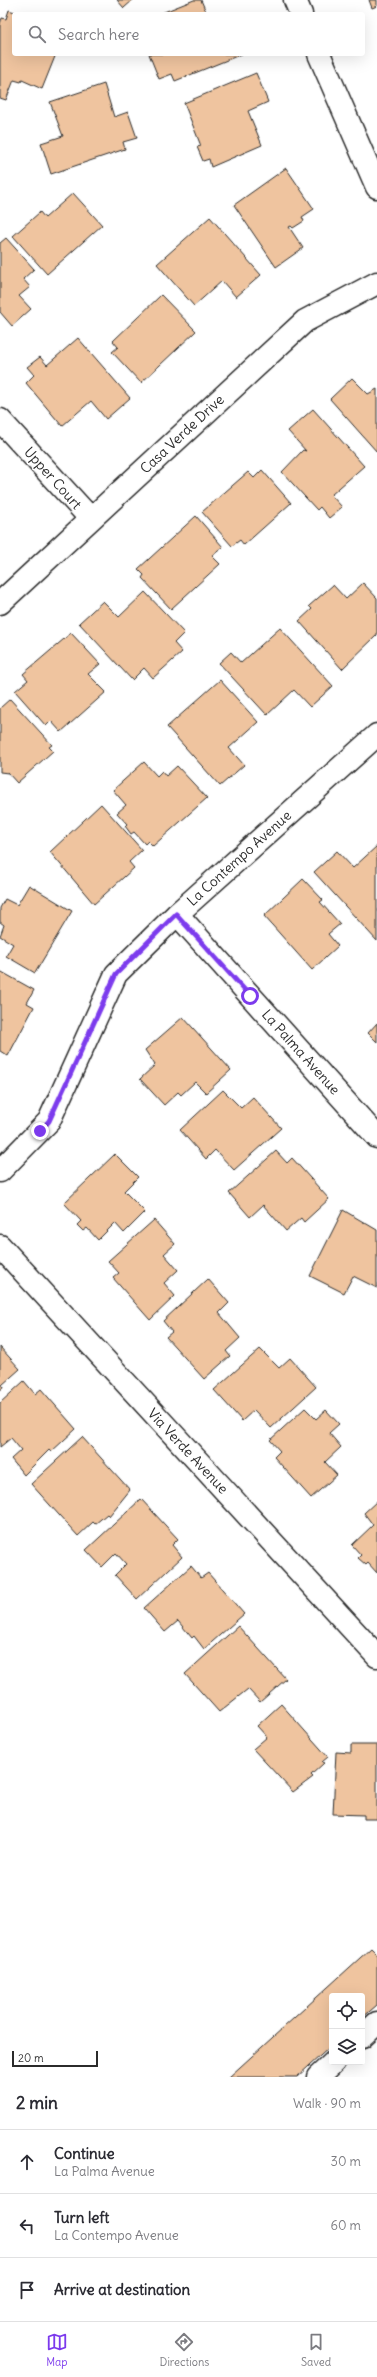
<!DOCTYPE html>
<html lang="en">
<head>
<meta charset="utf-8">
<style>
  :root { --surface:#fff; --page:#f7f7f7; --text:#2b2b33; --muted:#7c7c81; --line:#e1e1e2; --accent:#7c3aed }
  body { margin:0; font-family:Delius,sans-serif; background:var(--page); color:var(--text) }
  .controls { position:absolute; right:12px; bottom:12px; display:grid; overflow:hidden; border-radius:4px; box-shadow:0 4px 16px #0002 }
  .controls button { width:36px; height:36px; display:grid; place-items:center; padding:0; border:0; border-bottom:1px solid var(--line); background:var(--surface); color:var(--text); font:20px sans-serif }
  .scale { position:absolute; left:12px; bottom:10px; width:86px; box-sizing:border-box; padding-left:4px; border:2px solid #2b2b2b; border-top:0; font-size:11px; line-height:14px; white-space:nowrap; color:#2b2b2b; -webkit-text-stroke:3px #fff; paint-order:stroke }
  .stop { position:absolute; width:12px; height:12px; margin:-9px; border:3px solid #7c3aed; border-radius:50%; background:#fff }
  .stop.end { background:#7c3aed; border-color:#fff; box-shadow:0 1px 4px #0008 }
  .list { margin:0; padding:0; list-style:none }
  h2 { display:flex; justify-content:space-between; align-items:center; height:52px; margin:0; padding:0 16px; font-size:17px }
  h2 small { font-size:13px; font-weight:400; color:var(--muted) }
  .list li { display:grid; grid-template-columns:26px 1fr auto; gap:12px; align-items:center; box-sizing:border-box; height:64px; padding:0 16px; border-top:1px solid var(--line) }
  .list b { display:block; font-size:15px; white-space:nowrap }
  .list p { margin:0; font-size:13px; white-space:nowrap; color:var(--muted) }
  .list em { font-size:13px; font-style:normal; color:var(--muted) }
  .icon { flex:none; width:22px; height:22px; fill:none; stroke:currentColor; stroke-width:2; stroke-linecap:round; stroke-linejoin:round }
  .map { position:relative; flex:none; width:377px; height:2077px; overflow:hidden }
  .search { position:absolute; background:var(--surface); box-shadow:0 4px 16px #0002; left:12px; right:12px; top:12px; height:44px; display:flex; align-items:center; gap:10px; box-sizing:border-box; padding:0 14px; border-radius:4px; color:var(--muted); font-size:15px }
  .sheet { height:244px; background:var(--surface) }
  nav { display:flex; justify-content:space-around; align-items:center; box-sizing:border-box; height:56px; border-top:1px solid var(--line); background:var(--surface); font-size:11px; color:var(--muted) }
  nav a { display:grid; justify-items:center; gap:2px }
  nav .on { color:var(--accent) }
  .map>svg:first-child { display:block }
  .building { fill:#efc49f; stroke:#2b2b2b }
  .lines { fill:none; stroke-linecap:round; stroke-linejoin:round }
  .street-casing { stroke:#2b2b2b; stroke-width:25 }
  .street { stroke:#fff; stroke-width:22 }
  .route { stroke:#7c3aed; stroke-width:5 }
  .labels { text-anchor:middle; stroke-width:3; stroke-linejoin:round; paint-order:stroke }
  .street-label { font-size:14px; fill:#2b2b2b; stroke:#fff }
</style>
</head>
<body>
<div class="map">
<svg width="377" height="2077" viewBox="0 0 377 2077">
  <rect width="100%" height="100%" fill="#fff"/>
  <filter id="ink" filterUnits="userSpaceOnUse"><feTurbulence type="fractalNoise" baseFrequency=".025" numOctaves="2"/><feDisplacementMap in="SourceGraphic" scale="8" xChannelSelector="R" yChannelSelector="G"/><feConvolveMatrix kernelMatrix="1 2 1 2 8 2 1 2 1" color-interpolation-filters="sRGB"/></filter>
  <g filter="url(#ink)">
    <path class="building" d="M117 0H133L124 8Z
      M194 0H201L207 14H159Z
      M369 0H377V6L372 8Z
      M9 10 20 14H14V54H56L42 89 22 80 21 82 14 80 6 100 0 98V24L2 18 6 19Z
      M149 54H242L175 81 172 74 159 79Z
      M256 73 268 102 248 111 262 145 211 167 209 159 203 161 197 147 201 146 184 103Z
      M104 84 114 117 128 112 137 138 123 142 125 149 51 174 41 143 63 136 50 102Z
      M286 168 314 209 302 217 304 221 293 228 291 226 289 227 303 248 276 267 234 205Z
      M73 193 102 225 47 274 13 236 40 212 45 218Z
      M210 217 261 275 236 297 222 281 194 306 157 264Z
      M6 238 34 269 23 279 30 287 19 296 31 309 12 326 0 312V243Z
      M161 295 196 331 141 383 112 352 118 347 113 341Z
      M78 338 130 398 106 419 91 401 62 426 26 383 34 375 27 367 40 357 47 365Z
      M352 378 368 394 377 389V452L330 399Z
      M313 409 364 466 331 495 342 507 329 518 320 507 317 510 282 472 303 450 306 451 288 431Z
      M262 470 291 503 244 545 240 540 232 546 202 512 248 472 254 478Z
      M196 516 223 547 212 556 220 564 171 609 142 578 144 575 138 569Z
      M363 583 377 598V635L342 669 299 621 312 609 309 606 333 585 346 599Z
      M145 592 184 633 174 643 182 652 153 678 144 668 132 680 79 623 103 601 119 617Z
      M280 628 333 686 310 707 294 690 267 715 219 663 231 652 241 663Z
      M71 633 100 664 88 674 106 692 61 732 51 721 46 726 15 691 28 680 23 674Z
      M220 680 258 722 229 748 244 765 220 786 167 727Z
      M10 699 52 745 49 747 53 751 17 783 8 773 0 772V708Z
      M144 762 157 776 162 771 166 776 177 766 207 798 153 846 148 841 145 844 134 832 131 834 125 826 127 824 117 813 126 805 113 790Z
      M101 804 142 850 129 862 134 868 94 904 50 852Z
      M377 846V941L314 872 337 851 353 868Z
      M303 879 323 900 320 902 340 924 328 934 338 946 312 970 264 916Z
      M29 885 72 911 35 973 6 956 13 944 0 936 4 925 0 922V908L5 899 17 905Z
      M0 971 34 990 27 1003 34 1007 8 1056 0 1051Z
      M183 1017 231 1070 206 1093 195 1082 181 1095 178 1092 164 1105 140 1079 155 1065 145 1050Z
      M377 1023V1042L368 1033Z
      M223 1090 241 1108 253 1097 281 1128 234 1170 215 1150 206 1159 180 1130Z
      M276 1151 287 1163 292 1158 329 1199 304 1222 301 1218 286 1231 263 1205 250 1217 229 1193Z
      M115 1154 138 1177 124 1191 145 1212 124 1233 115 1223 98 1240 87 1228 83 1231 77 1225 81 1221 64 1203Z
      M343 1210 377 1230V1288L353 1276 344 1293 310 1276Z
      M154 1220 175 1244 164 1254 178 1270 164 1283 175 1296 150 1320 113 1278 119 1273 108 1261Z
      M208 1279 229 1303 219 1313 240 1338 226 1351 230 1356 204 1379 166 1337 172 1332 163 1321Z
      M0 1347 20 1369 2 1385 3 1388 0 1390Z
      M260 1349 279 1368 290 1358 316 1387 271 1428 254 1410 242 1421 214 1390Z
      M24 1381 35 1394 41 1389 76 1429 51 1452 49 1450 24 1475 11 1459 21 1450 11 1438 0 1447V1403Z
      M305 1408 316 1419 326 1410 339 1424 329 1433 341 1447 325 1462 337 1475 311 1498 274 1457 280 1451 270 1440Z
      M82 1437 130 1490 109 1516 107 1514 95 1524 93 1522 78 1536 31 1484Z
      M141 1499 178 1539 172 1545 182 1557 137 1599 115 1575 126 1564 116 1553 102 1567 86 1550Z
      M377 1501V1573L368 1563 366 1565 358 1558 361 1555 352 1545 373 1525 364 1513Z
      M191 1566 201 1578 208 1573 244 1614 204 1649 194 1636 192 1638 178 1621 165 1632 144 1608Z
      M238 1626 286 1679 260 1702 248 1689 219 1712 185 1674Z
      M281 1704 328 1757 322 1762 324 1763 311 1775 313 1777 293 1792 253 1749 267 1737 257 1726Z
      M351 1745H377V1819H364V1815L333 1814 336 1752 351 1753Z
      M371 1948 377 1954V2005L362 2018V1996H332V2045L297 2077H229Z"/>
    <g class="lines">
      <defs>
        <path id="street" d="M295 0 301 14
          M319 54 377 187
          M0 420 90 518
          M0 603 305 321 377 283
          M177 914 377 1137
          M0 1171 49 1121 116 974 177 914 377 735
          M0 1246 377 1656
          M362 2037 377 2023
          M318 2077 334 2062"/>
      </defs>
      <use href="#street" class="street-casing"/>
      <use href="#street" class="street"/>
    </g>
  </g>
  <g class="lines" filter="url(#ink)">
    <path class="route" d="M40 1131 49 1121 116 974 176 914 250 996"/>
  </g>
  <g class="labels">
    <g class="street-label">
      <text transform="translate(182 434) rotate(-43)" y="5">Casa Verde Drive</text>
      <text transform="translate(53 478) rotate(48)" y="5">Upper Court</text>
      <text transform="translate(239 858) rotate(-42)" y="5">La Contempo Avenue</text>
      <text transform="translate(301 1052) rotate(48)" y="5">La Palma Avenue</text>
      <text transform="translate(188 1451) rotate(47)" y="5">Via Verde Avenue</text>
    </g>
  </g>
</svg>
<div class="controls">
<button><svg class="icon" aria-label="locate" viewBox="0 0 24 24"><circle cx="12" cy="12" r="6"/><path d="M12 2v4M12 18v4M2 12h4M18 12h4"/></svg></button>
<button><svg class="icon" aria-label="layers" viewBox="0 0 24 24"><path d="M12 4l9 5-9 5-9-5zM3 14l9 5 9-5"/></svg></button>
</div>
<div class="scale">20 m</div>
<div class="stop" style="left:250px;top:996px"></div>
<div class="stop end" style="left:40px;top:1131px"></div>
<div class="search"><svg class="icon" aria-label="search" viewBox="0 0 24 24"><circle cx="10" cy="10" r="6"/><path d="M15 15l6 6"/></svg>Search here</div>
</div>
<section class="sheet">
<h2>2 min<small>Walk · 90 m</small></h2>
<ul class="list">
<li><svg class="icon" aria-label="ahead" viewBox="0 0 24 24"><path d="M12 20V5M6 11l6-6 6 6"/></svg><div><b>Continue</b><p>La Palma Avenue</p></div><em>30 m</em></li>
<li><svg class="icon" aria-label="left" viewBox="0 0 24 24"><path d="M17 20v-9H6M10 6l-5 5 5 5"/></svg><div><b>Turn left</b><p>La Contempo Avenue</p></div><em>60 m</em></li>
<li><svg class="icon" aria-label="arrive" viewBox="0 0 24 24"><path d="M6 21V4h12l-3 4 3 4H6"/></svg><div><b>Arrive at destination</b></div></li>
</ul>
</section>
<nav>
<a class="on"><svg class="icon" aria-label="map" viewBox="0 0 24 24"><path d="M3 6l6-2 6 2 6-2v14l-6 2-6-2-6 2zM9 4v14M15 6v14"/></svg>Map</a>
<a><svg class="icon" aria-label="directions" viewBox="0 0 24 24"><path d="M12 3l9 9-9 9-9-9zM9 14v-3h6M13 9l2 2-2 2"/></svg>Directions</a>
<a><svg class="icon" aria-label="saved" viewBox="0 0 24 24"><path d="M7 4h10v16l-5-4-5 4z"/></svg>Saved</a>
</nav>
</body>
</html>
